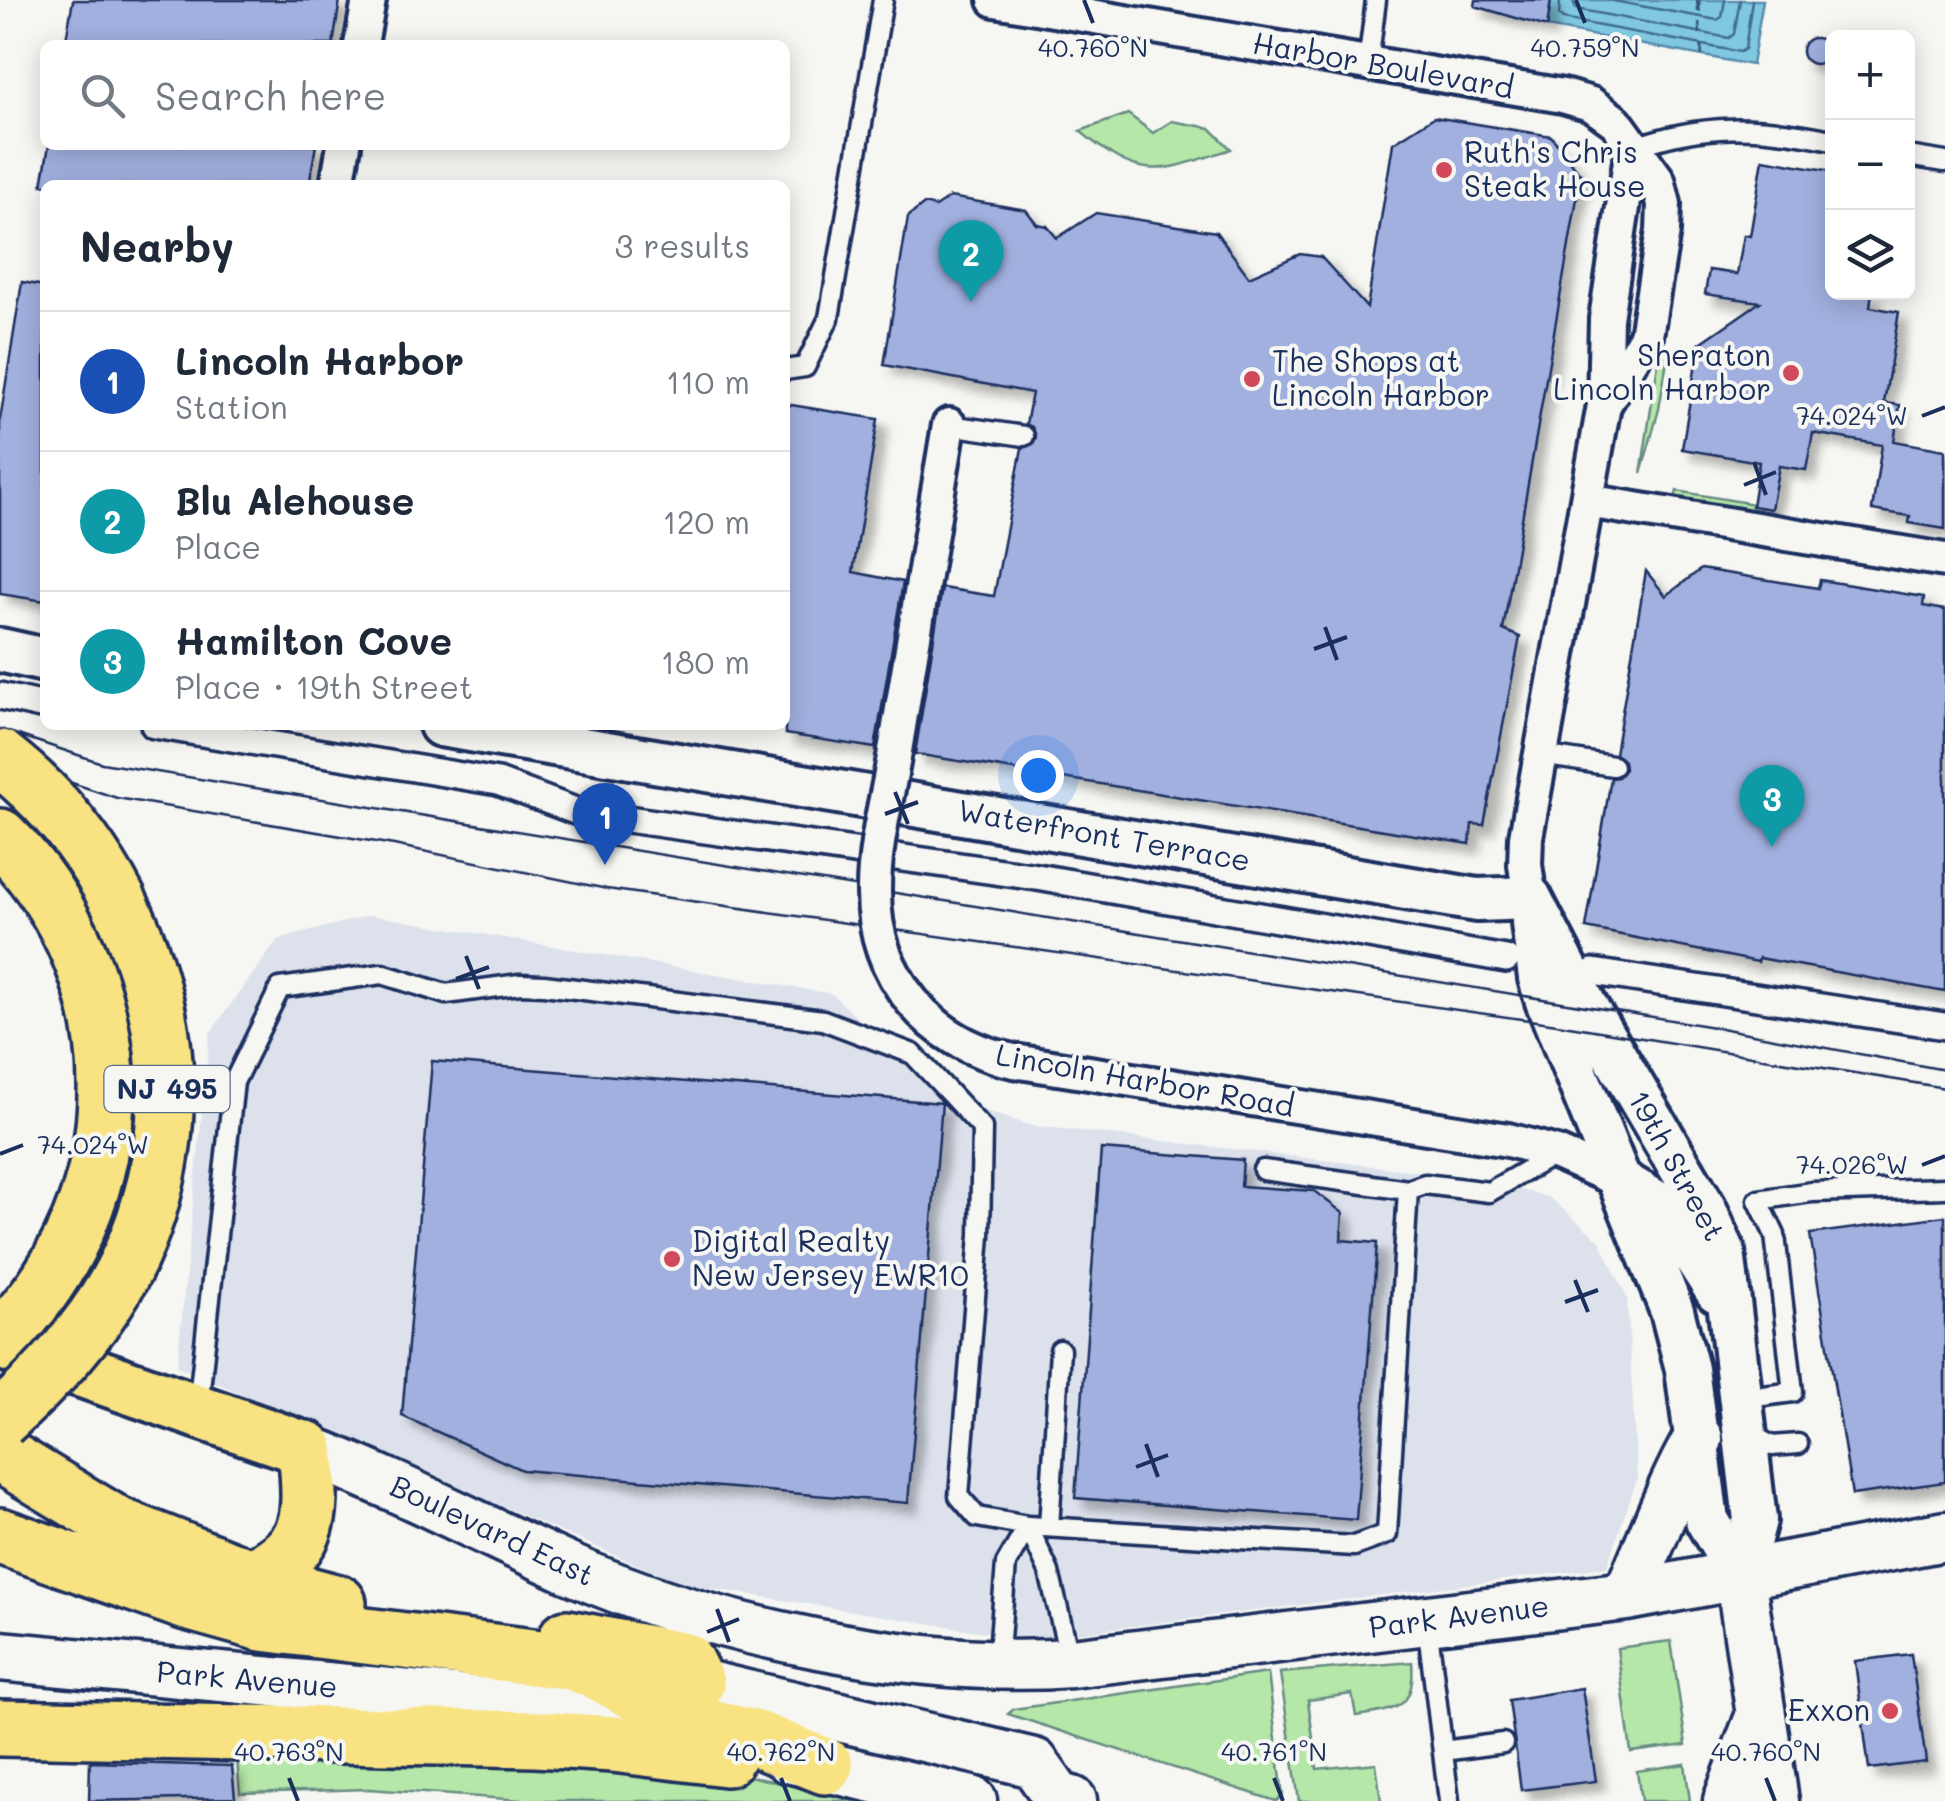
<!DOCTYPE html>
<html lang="en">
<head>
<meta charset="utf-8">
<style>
  :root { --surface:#fff; --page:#f2f2f3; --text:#1f2937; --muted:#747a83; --line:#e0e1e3; --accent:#db2777 }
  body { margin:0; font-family:Mali,sans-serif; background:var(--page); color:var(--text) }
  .controls { position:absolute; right:30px; top:30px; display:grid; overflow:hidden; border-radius:15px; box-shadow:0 5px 25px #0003 }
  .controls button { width:90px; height:90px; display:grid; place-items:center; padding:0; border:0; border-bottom:2px solid var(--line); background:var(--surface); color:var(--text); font:50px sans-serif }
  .you { position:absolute; left:1038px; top:775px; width:35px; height:35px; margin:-25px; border:8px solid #fff; border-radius:50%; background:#1a73e8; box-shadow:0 0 0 15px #1a73e833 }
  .badge { display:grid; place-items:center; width:65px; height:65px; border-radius:50%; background:var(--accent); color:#fff; font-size:32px; font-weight:700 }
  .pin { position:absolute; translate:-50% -82px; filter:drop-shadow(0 2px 5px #0008) }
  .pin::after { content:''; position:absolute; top:52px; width:35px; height:30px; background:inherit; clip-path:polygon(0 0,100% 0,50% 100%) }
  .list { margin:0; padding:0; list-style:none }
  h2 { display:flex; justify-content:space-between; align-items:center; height:130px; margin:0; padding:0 40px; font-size:42px }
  h2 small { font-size:32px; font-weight:400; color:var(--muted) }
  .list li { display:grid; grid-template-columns:65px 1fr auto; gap:30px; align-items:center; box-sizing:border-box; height:140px; padding:0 40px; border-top:2px solid var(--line) }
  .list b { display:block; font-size:38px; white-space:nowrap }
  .list p { margin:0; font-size:32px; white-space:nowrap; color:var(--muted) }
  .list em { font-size:32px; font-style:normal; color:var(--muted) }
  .icon { flex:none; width:55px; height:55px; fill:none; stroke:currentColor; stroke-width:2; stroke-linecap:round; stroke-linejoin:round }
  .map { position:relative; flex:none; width:1945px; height:1801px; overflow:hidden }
  .search { position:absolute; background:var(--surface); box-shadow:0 5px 25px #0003; left:40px; top:40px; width:750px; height:110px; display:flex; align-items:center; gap:25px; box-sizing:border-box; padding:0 35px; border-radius:15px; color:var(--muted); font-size:38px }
  .panel { position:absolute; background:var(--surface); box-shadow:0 5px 25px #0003; left:40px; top:180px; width:750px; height:550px; border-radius:15px }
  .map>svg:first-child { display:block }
  .built { fill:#dce1ec }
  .green { fill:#b5e7a8; stroke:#688b83; stroke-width:2.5 }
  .water { fill:#7fc8e0; stroke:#578bac; stroke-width:2.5 }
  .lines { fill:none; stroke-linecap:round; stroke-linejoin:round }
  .shore { stroke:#436c92; stroke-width:2.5 }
  .ferry { stroke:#34557e; stroke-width:2.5; stroke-dasharray:12 10; stroke-linecap:butt }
  .building { fill:#a1b0df; stroke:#1b2f5e; stroke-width:2.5; filter:url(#shadow) }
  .service-casing { stroke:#1b2f5e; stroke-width:25 }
  .pedestrian-casing { stroke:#1b2f5e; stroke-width:32 }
  .minor-casing { stroke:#1b2f5e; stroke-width:40 }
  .tertiary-casing { stroke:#1b2f5e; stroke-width:50 }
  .secondary-casing { stroke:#1b2f5e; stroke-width:55 }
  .primary-casing { stroke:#1b2f5e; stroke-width:60 }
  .motorway-casing { stroke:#1b2f5e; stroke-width:62 }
  .service { stroke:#f6f6f2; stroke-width:18 }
  .pedestrian { stroke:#f6f6f2; stroke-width:25 }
  .minor { stroke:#f6f6f2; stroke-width:32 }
  .tertiary { stroke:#f6f6f2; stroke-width:42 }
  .secondary { stroke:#f6f6f2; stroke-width:48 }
  .primary { stroke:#f8e281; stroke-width:52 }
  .motorway { stroke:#f8e281; stroke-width:55 }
  .tram { stroke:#1b2f5e; stroke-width:2.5 }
  .minor-bridge-casing { stroke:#1b2f5e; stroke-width:40; stroke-linecap:butt }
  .motorway-bridge-casing { stroke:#1b2f5e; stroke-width:62; stroke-linecap:butt }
  .minor-bridge { stroke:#f6f6f2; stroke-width:32 }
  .motorway-bridge { stroke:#f8e281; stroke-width:55 }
  .ticks { fill:none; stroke:#1b2f5e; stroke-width:4 }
  .poi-dot { fill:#d1495b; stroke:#f6f6f2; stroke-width:4 }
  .labels { text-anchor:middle; stroke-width:8; stroke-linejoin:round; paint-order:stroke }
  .shield { fill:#f6f6f2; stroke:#5d6b8a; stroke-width:2.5 }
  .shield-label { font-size:28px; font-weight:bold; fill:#1b2f5e }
  .street-label { font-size:30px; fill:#1b2f5e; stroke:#f6f6f2 }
  .poi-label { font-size:30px; fill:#1b2f5e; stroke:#f6f6f2; text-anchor:start }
  .ticks-label { font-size:25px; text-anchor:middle; fill:#1b2f5e; stroke:#f6f6f2; stroke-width:8; stroke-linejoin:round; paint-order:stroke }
</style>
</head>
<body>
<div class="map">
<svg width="1945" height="1801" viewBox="0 0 1945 1801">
  <defs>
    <filter id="shadow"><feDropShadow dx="9" dy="9" stdDeviation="5" flood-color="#0004"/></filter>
  </defs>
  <rect width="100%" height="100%" fill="#f6f6f2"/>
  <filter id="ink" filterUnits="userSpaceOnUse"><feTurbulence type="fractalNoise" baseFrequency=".01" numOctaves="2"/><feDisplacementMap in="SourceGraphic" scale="20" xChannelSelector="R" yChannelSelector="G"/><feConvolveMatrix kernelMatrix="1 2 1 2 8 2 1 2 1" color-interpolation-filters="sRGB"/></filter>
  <g filter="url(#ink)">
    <path class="built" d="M370 915 832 994 910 1069 950 1099 1028 1125 1483 1179 1550 1198 1600 1241 1627 1297 1637 1479 1607 1567 1028 1639 682 1584 177 1366 210 1033 278 940Z"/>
    <path class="green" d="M1128 114 1153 133 1172 121 1210 128 1231 149C1159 173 1142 183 1080 131Z
      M1668 354 1659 409 1641 474 1658 363Z
      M1677 491 1760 505 1758 513 1675 499Z
      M1671 1641 1686 1745 1631 1752 1617 1648Z
      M1412 1662C1416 1709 1396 1710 1356 1716L1352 1694 1308 1700 1317 1769 1376 1763 1381 1801H1299L1280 1673Z
      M1268 1673 1283 1796 1276 1801 1008 1714 1014 1709Z
      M236 1748 706 1766 858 1801H536L369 1789 240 1793Z
      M1685 1764 1690 1801H1641L1637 1771Z"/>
    <path class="water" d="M1551 0H1763L1752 65 1547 27Z"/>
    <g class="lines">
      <path class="shore" d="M1560 0 1559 15 1563 19 1740 52 1745 49 1752 0
        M1573 0 1576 9 1729 38 1734 34 1740 0
        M1608 0 1717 20 1722 17 1725 0"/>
      <path class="ferry" d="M1697 0 1702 56
        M1699 0 1700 19"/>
    </g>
    <path class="building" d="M73 0H340L333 45H65Z
      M1476 0H1551L1547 27 1475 6Z
      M1802 51a13 13 0 1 1 26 0a13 13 0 1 1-26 0Z
      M1434 117 1551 136 1581 175 1503 630 1520 637 1484 825 1472 824 1470 844 915 754 942 588 994 596 1022 448 1033 444 1036 437 1032 427 1026 424 1032 393 884 365 908 217 924 204 935 207 950 197 1026 210 1037 224 1047 226 1057 238 1096 213 1216 232 1249 277 1300 254 1321 257 1367 308 1393 143Z
      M49 145H316L309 185H42Z
      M1763 159 1832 171V292H1872L1870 307 1899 312 1884 403 1900 405 1894 441 1945 450V529L1909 523 1910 516 1872 510 1882 445 1813 433 1806 470 1779 466 1771 509 1752 506 1759 462 1682 449 1699 344 1760 302 1705 294 1709 270 1737 274 1744 235 1750 236Z
      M22 282 45 286V601L0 594V420Z
      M785 404 878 419 853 572 903 582 875 748 785 734Z
      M1701 569 1818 588 1820 580 1924 597 1923 606 1945 610V992L1759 958 1758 962 1586 928 1611 778 1618 777 1625 769 1624 761 1615 754 1646 571 1666 596Z
      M432 1061 942 1103 908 1503 522 1470 402 1416Z
      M1101 1149 1243 1160 1241 1186 1314 1191 1343 1213 1341 1240 1377 1243 1356 1520 1075 1498Z
      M1945 1216V1482L1852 1495 1810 1234Z
      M1911 1654 1926 1762 1869 1769 1855 1661Z
      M1582 1688 1596 1781 1521 1790 1509 1700Z
      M90 1762 232 1766 235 1798 89 1801Z"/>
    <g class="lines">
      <defs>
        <path id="service" d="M1368 64 1376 0
          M1632 148C1704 122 1759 125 1832 140
          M1908 156 1945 162
          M785 370 805 367 829 318 883 0
          M949 425 1024 436
          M1541 755 1613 766
          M1408 1190 1425 1184 1489 1192 1555 1154
          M1741 1399 1793 1392 1775 1235 1758 1200 1812 1192 1945 1188
          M198 1407 234 1082 280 988 382 974 446 994 520 984 544 985 823 1020 913 1054 982 1128 980 1235 959 1496 977 1517 1028 1526 1354 1546 1387 1534 1408 1190 1263 1170
          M1746 1432 1772 1446 1798 1444
          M1028 1526 1049 1572 1070 1659
          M1049 1527 1060 1350
          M1427 1623 1449 1801
          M998 1664 1006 1564 1028 1526
          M1443 1751 1503 1743"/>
        <path id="pedestrian" d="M0 696 45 706
          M154 725 498 782 578 812 1037 877 1506 959
          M1593 972 1945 1026"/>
        <path id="minor" d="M995 0 1563 96 1591 104 1616 122 1658 180 1664 204 1663 231 1646 336 1604 405
          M361 45 369 0
          M337 185 344 145
          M1587 501 1945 560
          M895 751 949 425
          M1530 898 1525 865 1526 837 1604 405 1606 319 1632 148
          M1014 1061 1508 1140 1557 1153 1620 1181"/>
        <path id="tertiary" d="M0 650 45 660
          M441 725 1477 900 1530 898
          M1530 898 1586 1007 1705 1209 1723 1251 1755 1520 1740 1576
          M1533 923 1540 978 1547 1001 1672 1311 1687 1369 1707 1520 1740 1576
          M1620 1181 1654 1201 1668 1215 1717 1291"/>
        <path id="secondary" d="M306 1449C396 1484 481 1529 568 1568 711 1631 915 1674 1071 1663L1627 1596 1945 1536
          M1740 1576 1774 1801
          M1627 1596C1651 1544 1670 1487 1698 1439
          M0 1656 495 1703 519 1721 563 1725
          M495 1703 522 1689 678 1699 696 1683 1034 1763 1058 1797 1072 1801
          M788 1758 972 1801
          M1728 1801 1760 1717"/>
        <path id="primary" d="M0 1342 306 1449"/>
        <path id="motorway" d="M0 837C142 976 141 1200 0 1339
          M0 1454 117 1525 270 1585 338 1603
          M0 1536 187 1602 262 1623 572 1662 602 1674 692 1723 757 1739 825 1766
          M228 1590C308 1551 315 1536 306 1449
          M567 1638 685 1661 696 1683
          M0 1728 536 1739 613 1744 726 1758"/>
      </defs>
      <use href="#service" class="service-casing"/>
      <use href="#pedestrian" class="pedestrian-casing"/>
      <use href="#minor" class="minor-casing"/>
      <use href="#tertiary" class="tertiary-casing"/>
      <use href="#secondary" class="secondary-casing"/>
      <use href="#primary" class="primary-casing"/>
      <use href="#motorway" class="motorway-casing"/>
      <use href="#service" class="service"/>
      <use href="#pedestrian" class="pedestrian"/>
      <use href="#minor" class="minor"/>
      <use href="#tertiary" class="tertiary"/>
      <use href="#secondary" class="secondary"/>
      <use href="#primary" class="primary"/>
      <use href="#motorway" class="motorway"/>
      <path class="tram" d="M0 729 102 763 1726 1029 1945 1070
        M0 759 117 798 394 845 607 889 1557 1024 1945 1088"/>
      <defs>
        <path id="minor-bridge" d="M895 751C888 796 874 844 874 890 873 976 930 1044 1014 1061"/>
        <path id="motorway-bridge" d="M0 758C160 882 216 1111 114 1288 84 1339 44 1381 0 1420"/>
      </defs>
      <use href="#minor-bridge" class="minor-bridge-casing"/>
      <use href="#motorway-bridge" class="motorway-bridge-casing"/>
      <use href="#minor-bridge" class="minor-bridge"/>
      <use href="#motorway-bridge" class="motorway-bridge"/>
    </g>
  </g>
  <path class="ticks" d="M1084 0 1093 23M1576 0 1585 23M1922 416 1945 407M1754 462 1766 495M1744 485 1776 472M1325 627 1337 660M1314 649 1347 637M895 792 908 824M885 814 918 802M466 956 479 989M456 979 489 967M0 1154 23 1145M1922 1165 1945 1156M1575 1280 1588 1312M1565 1302 1598 1290M1146 1444 1158 1477M1136 1467 1168 1455M717 1609 729 1642M707 1632 739 1619M289 1778 298 1801M781 1778 790 1801M1274 1778 1283 1801M1766 1778 1775 1801"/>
  <g class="poi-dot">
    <circle cx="1444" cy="170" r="10"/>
    <circle cx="1791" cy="373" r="10"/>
    <circle cx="1252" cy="379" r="10"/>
    <circle cx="672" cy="1259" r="10"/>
    <circle cx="1890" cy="1711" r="10"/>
  </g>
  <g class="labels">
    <rect class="shield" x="104.5" y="1066" width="125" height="46" rx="8"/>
    <g class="shield-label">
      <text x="167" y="1099">NJ 495</text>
    </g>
    <g class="street-label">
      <text transform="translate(1383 66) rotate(10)" y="10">Harbor Boulevard</text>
      <text transform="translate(1104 836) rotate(10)" y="10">Waterfront Terrace</text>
      <text transform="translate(1145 1081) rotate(10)" y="10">Lincoln Harbor Road</text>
      <text transform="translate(1676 1166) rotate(61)" y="10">19th Street</text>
      <text transform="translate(492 1531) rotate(25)" y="10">Boulevard East</text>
      <text transform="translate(1459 1617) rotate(-7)" y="10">Park Avenue</text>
      <text transform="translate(247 1680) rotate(5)" y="10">Park Avenue</text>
    </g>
    <g class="poi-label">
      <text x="1464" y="163">Ruth's Chris<tspan x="1464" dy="34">Steak House</tspan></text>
      <text x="1771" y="366" text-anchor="end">Sheraton<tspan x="1771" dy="34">Lincoln Harbor</tspan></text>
      <text x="1272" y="372">The Shops at<tspan x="1272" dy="34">Lincoln Harbor</tspan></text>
      <text x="692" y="1252">Digital Realty<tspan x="692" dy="34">New Jersey EWR10</tspan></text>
      <text x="1870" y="1721" text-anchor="end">Exxon</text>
    </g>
  </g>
  <g class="ticks-label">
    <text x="1093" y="57">40.760°N</text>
    <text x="1585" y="57">40.759°N</text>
    <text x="1852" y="425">74.024°W</text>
    <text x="93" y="1154">74.024°W</text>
    <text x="1852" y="1174">74.026°W</text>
    <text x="289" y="1761">40.763°N</text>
    <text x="781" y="1761">40.762°N</text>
    <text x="1274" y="1761">40.761°N</text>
    <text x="1766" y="1761">40.760°N</text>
  </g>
</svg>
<div class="controls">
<button>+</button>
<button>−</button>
<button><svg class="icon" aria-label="layers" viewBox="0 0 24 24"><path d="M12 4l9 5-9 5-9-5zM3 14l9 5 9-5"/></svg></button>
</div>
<div class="you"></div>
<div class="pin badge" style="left:605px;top:865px;background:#1a4fb4">1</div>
<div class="pin badge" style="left:971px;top:302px;background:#0f9aa8">2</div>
<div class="pin badge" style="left:1772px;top:847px;background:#0f9aa8">3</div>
<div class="search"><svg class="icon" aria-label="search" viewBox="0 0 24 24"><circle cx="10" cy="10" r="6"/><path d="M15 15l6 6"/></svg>Search here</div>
<section class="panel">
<h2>Nearby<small>3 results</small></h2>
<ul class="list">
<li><span class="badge" style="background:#1a4fb4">1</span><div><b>Lincoln Harbor</b><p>Station</p></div><em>110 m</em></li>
<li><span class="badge" style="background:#0f9aa8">2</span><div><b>Blu Alehouse</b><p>Place</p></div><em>120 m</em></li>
<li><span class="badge" style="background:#0f9aa8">3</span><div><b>Hamilton Cove</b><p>Place · 19th Street</p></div><em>180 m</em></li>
</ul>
</section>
</div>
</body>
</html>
